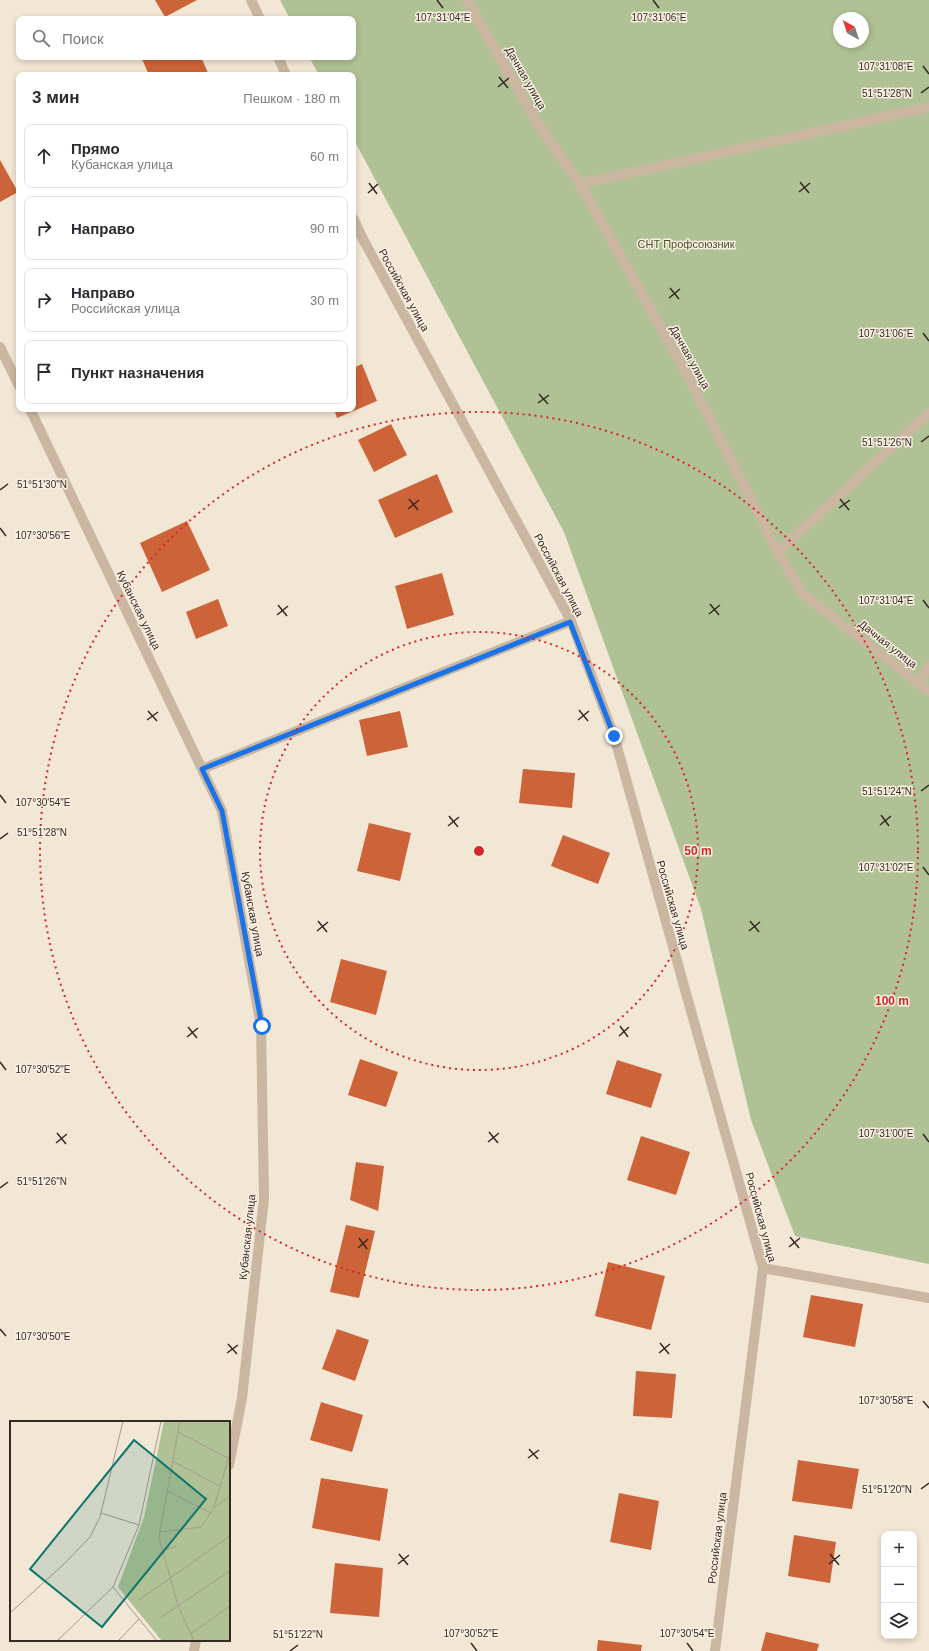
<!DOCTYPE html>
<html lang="ru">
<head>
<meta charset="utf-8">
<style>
  :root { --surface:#fff; --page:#f7f7f7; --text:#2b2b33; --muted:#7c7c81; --line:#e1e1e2 }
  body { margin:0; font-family:Helvetica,sans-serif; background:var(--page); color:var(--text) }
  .controls { position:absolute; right:12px; bottom:12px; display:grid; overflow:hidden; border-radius:8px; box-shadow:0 2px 6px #0003 }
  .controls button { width:36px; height:36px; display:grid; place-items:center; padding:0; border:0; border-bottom:1px solid var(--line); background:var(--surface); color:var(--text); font:20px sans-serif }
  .compass { position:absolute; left:833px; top:12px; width:36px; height:36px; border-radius:50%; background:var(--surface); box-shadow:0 2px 6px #0003; rotate:321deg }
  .stop { position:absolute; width:12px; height:12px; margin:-9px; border:3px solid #1a73e8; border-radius:50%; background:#fff }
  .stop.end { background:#1a73e8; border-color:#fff; box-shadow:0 1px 4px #0008 }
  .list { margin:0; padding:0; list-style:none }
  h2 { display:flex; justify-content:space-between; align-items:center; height:52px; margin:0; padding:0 16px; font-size:17px }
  h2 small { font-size:13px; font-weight:400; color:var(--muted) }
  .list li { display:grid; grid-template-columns:26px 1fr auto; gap:12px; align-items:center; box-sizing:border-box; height:64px; margin:0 8px 8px; padding:0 8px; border:1px solid var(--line); border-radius:8px }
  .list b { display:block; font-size:15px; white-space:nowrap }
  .list p { margin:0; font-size:13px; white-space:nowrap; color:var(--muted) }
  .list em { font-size:13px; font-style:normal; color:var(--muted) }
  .icon { flex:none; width:22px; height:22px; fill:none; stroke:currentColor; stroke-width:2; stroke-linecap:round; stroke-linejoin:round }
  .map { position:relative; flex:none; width:929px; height:1651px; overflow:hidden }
  .search { position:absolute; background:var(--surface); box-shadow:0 2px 6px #0003; left:16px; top:16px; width:340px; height:44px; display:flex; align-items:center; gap:10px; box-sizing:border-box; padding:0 14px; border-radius:8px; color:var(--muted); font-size:15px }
  .panel { position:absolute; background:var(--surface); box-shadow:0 2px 6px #0003; left:16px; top:72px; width:340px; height:340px; border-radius:8px }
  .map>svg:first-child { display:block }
  .green { fill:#b0c195; fill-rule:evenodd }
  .building { fill:#cd6338 }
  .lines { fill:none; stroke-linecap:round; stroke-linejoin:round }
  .lane { stroke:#cab6a1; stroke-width:10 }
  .street { stroke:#cab6a1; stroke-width:10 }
  .route { stroke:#1a73e8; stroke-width:5 }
  .ticks { fill:none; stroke:#342a24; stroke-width:1.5 }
  .ring { fill:none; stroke:#d62828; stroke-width:2; stroke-dasharray:2 4 }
  .labels { text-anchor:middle; stroke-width:3; stroke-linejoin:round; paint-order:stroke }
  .street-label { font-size:11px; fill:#342a24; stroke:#faf0e1 }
  .park-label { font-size:11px; fill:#415327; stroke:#faf0e1 }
  .inset-road { fill:none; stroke:#a69b8e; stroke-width:1 }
  .view { fill:#0f766e; fill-opacity:0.15; stroke:#0f766e; stroke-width:2 }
  .inset-edge { fill:none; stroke:#342a24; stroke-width:2 }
  .ticks-label { font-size:10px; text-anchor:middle; fill:#342a24; stroke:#faf0e1; stroke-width:3; stroke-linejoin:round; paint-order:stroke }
  .centre { fill:#d62828; stroke:#faf0e1; stroke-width:2 }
  .ring-label { font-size:12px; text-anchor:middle; font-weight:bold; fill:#d62828; stroke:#faf0e1; stroke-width:3; stroke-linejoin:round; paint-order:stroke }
</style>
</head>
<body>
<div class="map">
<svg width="929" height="1651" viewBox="0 0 929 1651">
  <rect width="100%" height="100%" fill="#f2e6d5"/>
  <path class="green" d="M280 0H929V1264L795 1236 751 1120 701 909 564 532 353 138V75H319L309 57H353V19H290ZM839 18H863V42H839Z"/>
  <path class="building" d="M155 0H197L165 17Z
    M147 57H201L209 75H149L142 59Z
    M0 160 18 192 0 202Z
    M362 364 377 401 337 418 334 409H353V368Z
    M391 424 407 455 374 472 358 440Z
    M437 474 453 512 395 538 378 500Z
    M187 521 210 570 162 592 140 543Z
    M442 573 454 615 407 629 395 586Z
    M218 599 228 626 196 639 186 612Z
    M400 711 408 747 367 756 359 720Z
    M523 769 575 773 572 808 519 803Z
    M369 823 411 833 400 881 357 871Z
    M563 835 610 853 598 884 551 866Z
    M341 959 387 971 376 1015 330 1002Z
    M360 1059 398 1072 386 1107 348 1095Z
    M617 1060 662 1074 651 1108 606 1094Z
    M641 1136 690 1152 676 1195 627 1180Z
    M356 1162 384 1166 378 1211 350 1200Z
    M346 1225 375 1231 359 1298 330 1292Z
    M608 1262 665 1276 651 1330 595 1316Z
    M811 1295 863 1304 855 1347 803 1337Z
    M337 1329 369 1340 355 1381 322 1369Z
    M636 1371 676 1374 672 1418 633 1416Z
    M321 1402 363 1415 352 1452 310 1440Z
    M798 1460 859 1469 852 1509 792 1501Z
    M321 1478 388 1489 380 1541 312 1528Z
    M619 1493 659 1501 651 1550 610 1542Z
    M794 1535 836 1542 830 1583 788 1576Z
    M335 1563 383 1568 379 1617 330 1613Z
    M766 1632 819 1644 817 1651H761Z
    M598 1640 642 1645 641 1651H597Z"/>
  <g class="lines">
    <path class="lane" d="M0 347 19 386
      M30 409 222 811 261 1026 264 1198 242 1398 229 1465
      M202 769 571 621
      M194 1651 196 1640"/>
    <path class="street" d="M251 0 260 19
      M467 0 538 124 580 184 686 372 778 552 803 594 929 691
      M278 57 286 75
      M580 184 929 107
      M353 218 364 241 571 621 614 736 763 1268 715 1651
      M778 552 929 413
      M919 683 929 666
      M763 1268 929 1298"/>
  </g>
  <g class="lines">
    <path class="route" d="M262 1026 222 811 202 769 570 622 614 736"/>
  </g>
  <path class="ticks" d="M437 0 443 8M653 0 659 8M923 66 929 74M499 77 508 88M498 87 509 78M921 93 929 87M800 182 809 193M369 183 377 194M799 192 810 183M368 193 378 184M670 288 679 299M669 298 680 289M923 333 929 341M539 394 548 404M538 403 549 395M921 442 929 436M0 490 8 484M409 499 418 510M840 499 849 510M839 508 850 500M408 509 419 500M0 528 6 536M923 600 929 608M710 604 719 615M278 605 287 616M709 614 720 605M277 615 288 606M579 710 588 721M148 711 157 721M147 720 158 712M578 720 589 711M921 791 929 785M0 795 6 803M881 815 889 826M449 816 458 827M880 825 891 816M448 826 459 817M0 839 8 833M923 867 929 875M318 921 327 932M750 921 759 932M317 931 328 922M749 931 760 922M620 1026 628 1037M188 1027 197 1038M619 1036 629 1027M187 1037 198 1028M0 1062 6 1070M489 1132 498 1143M57 1133 66 1144M923 1134 929 1142M488 1142 499 1133M56 1143 67 1134M0 1188 8 1182M790 1237 799 1248M359 1238 367 1249M789 1247 800 1238M358 1248 368 1239M0 1329 6 1336M660 1343 669 1354M228 1344 237 1354M227 1353 238 1345M659 1353 670 1344M923 1401 929 1408M529 1449 538 1459M528 1458 539 1450M921 1489 929 1483M399 1554 408 1565M830 1554 839 1565M398 1564 409 1555M829 1564 840 1555M471 1643 477 1651M687 1643 693 1651M290 1651 298 1645"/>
  <g class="ring">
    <circle cx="479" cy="851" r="219"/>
    <circle cx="479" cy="851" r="439"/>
  </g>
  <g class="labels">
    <g class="street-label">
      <text transform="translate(526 78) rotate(60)" y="4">Дачная улица</text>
      <text transform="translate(404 290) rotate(61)" y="4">Российская улица</text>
      <text transform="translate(690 357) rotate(61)" y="4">Дачная улица</text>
      <text transform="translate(559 575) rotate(62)" y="4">Российская улица</text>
      <text transform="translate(139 610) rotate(64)" y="4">Кубанская улица</text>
      <text transform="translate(888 644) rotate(38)" y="4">Дачная улица</text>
      <text transform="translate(673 905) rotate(74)" y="4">Российская улица</text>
      <text transform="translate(253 914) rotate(80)" y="4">Кубанская улица</text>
      <text transform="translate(761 1217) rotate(75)" y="4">Российская улица</text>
      <text transform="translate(247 1237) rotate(-84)" y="4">Кубанская улица</text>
      <text transform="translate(717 1538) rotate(-83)" y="4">Российская улица</text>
    </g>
    <g class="park-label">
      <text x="686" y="248">СНТ Профсоюзник</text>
    </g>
  </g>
  <g transform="translate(10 1421)">
    <rect width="220" height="220" fill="#f2e6d5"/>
    <path d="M154 0H220V220H152L108 166 134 96Z" fill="#b0c195"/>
    <path class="inset-road" d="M170 0 149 116 168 185 184 220M168 11 218 37M162 40 210 65M157 70 201 92M204 86 220 32M91 92 129 104M150 111 191 106 204 87 220 75M152 130 166 125M103 166 147 220M129 179 220 115M0 192 54 143 80 116 90 96 113 0M150 197 220 150M180 213 220 185M47 220 103 166 129 104 151 0M108 220 129 198"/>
    <path class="view" d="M124 19 196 78 92 206 20 148Z"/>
    <rect width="220" height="220" class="inset-edge"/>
  </g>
  <g class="ticks-label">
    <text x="443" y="21">107°31'04"E</text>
    <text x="659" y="21">107°31'06"E</text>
    <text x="886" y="70">107°31'08"E</text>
    <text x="887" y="97">51°51'28"N</text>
    <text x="886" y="337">107°31'06"E</text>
    <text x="887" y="446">51°51'26"N</text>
    <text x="42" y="488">51°51'30"N</text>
    <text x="43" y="539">107°30'56"E</text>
    <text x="886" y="604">107°31'04"E</text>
    <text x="887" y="795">51°51'24"N</text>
    <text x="43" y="806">107°30'54"E</text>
    <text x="42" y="836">51°51'28"N</text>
    <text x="886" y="871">107°31'02"E</text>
    <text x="43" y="1073">107°30'52"E</text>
    <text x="886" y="1137">107°31'00"E</text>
    <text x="42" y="1185">51°51'26"N</text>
    <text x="43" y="1340">107°30'50"E</text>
    <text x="886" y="1404">107°30'58"E</text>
    <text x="887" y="1493">51°51'20"N</text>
    <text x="471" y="1637">107°30'52"E</text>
    <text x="687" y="1637">107°30'54"E</text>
    <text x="298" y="1638">51°51'22"N</text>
  </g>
  <circle cx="479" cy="851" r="6" class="centre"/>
  <g class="ring-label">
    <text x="698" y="855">50 m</text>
    <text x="892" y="1005">100 m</text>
  </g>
</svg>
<div class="controls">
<button>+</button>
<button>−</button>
<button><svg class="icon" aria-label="layers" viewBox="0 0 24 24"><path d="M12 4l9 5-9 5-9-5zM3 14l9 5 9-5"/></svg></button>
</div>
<svg class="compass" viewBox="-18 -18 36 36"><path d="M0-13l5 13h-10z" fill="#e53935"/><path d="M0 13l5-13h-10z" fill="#7c7c81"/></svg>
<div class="stop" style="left:262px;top:1026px"></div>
<div class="stop end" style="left:614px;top:736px"></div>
<div class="search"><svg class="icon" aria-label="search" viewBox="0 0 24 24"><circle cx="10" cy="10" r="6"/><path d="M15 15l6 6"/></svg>Поиск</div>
<section class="panel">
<h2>3 мин<small>Пешком · 180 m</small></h2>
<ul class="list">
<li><svg class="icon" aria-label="ahead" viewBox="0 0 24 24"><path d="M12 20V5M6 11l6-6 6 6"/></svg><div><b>Прямо</b><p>Кубанская улица</p></div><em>60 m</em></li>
<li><svg class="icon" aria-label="right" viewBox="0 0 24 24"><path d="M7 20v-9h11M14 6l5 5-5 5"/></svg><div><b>Направо</b></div><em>90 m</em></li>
<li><svg class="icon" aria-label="right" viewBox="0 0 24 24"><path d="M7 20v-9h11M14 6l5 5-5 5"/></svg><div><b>Направо</b><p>Российская улица</p></div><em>30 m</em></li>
<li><svg class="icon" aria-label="arrive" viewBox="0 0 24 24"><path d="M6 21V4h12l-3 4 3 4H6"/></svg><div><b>Пункт назначения</b></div></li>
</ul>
</section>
</div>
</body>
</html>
